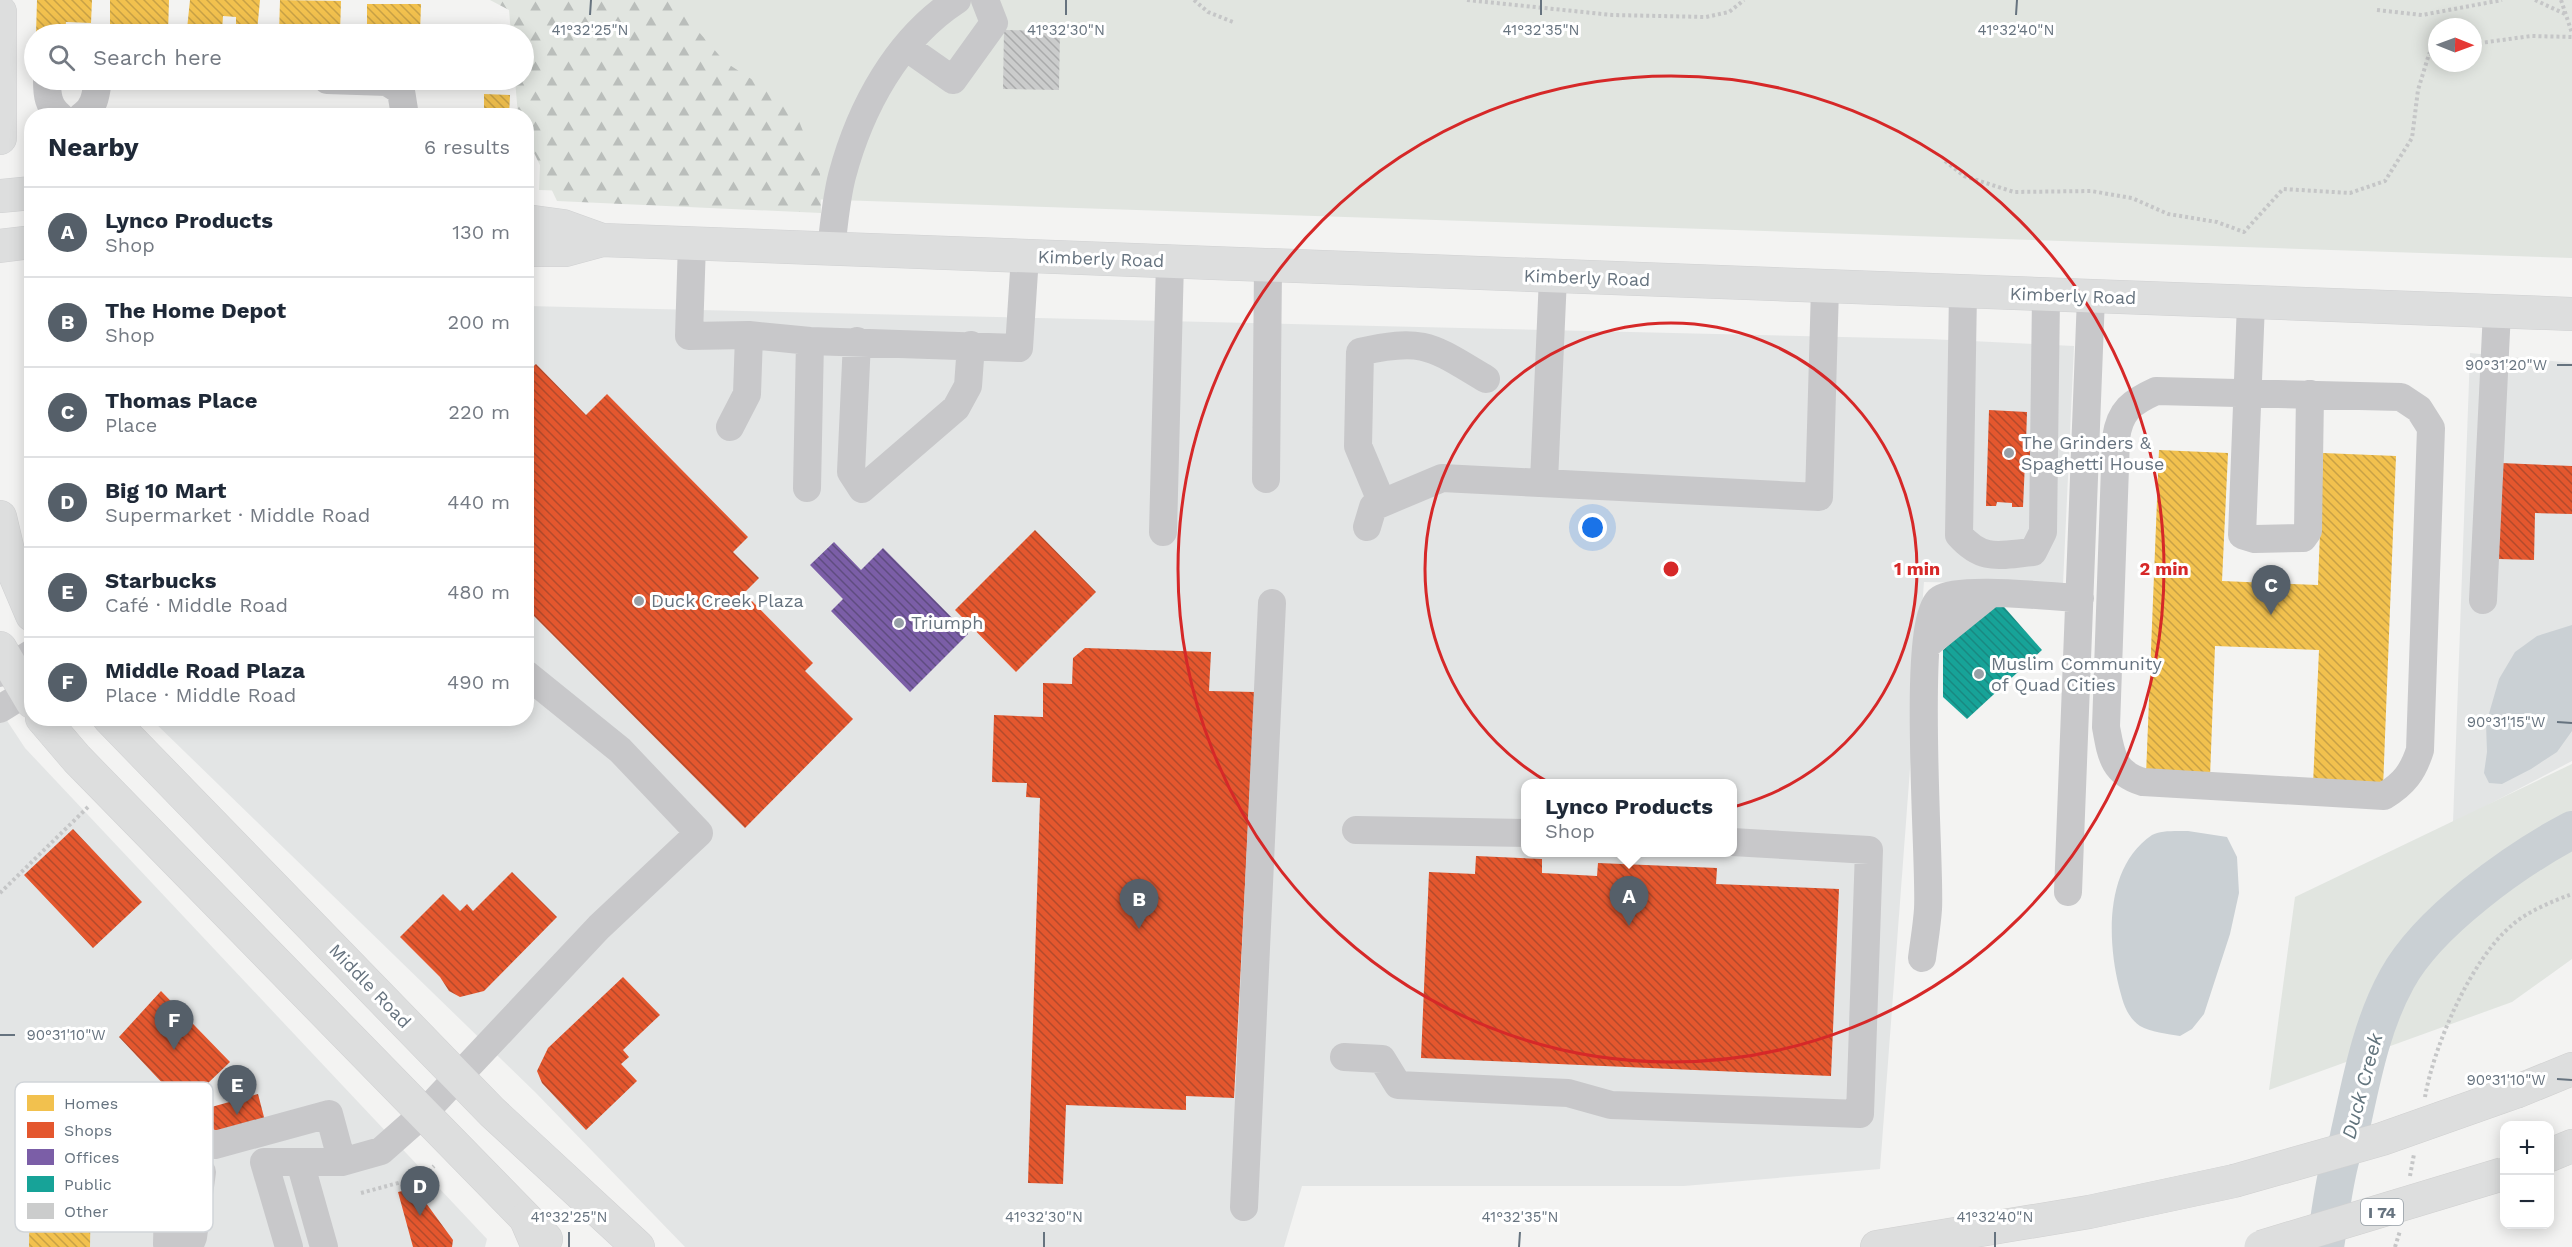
<!DOCTYPE html>
<html lang="en">
<head>
<meta charset="utf-8">
<style>
  :root { --surface:#fff; --page:#f6f6f7; --text:#1f2937; --muted:#747a83; --line:#e0e1e3; --accent:#555f69 }
  body { margin:0; font-family:"Work Sans",sans-serif; background:var(--page); color:var(--text) }
  .controls { position:absolute; right:18px; bottom:18px; display:grid; overflow:hidden; border-radius:12px; box-shadow:0 3px 15px #0003 }
  .controls button { width:54px; height:54px; display:grid; place-items:center; padding:0; border:0; border-bottom:2px solid var(--line); background:var(--surface); color:var(--text); font:30px sans-serif }
  .compass { position:absolute; left:2428px; top:18px; width:54px; height:54px; border-radius:50%; background:var(--surface); box-shadow:0 3px 15px #0003; rotate:91deg }
  .you { position:absolute; left:1593px; top:528px; width:21px; height:21px; margin:-15px; border:4px solid #fff; border-radius:50%; background:#1a73e8; box-shadow:0 0 0 9px #1a73e833 }
  .badge { display:grid; place-items:center; width:39px; height:39px; border-radius:50%; background:var(--accent); color:#fff; font-size:20px; font-weight:700 }
  .pin { position:absolute; translate:-50% -50px; filter:drop-shadow(0 2px 3px #0008) }
  .pin::after { content:''; position:absolute; top:32px; width:21px; height:18px; background:inherit; clip-path:polygon(0 0,100% 0,50% 100%) }
  .popup { position:absolute; left:1521px; top:779px; width:216px; height:78px; box-sizing:border-box; display:grid; place-content:center; border-radius:12px; background:var(--surface); filter:drop-shadow(0 2px 4px #0005); font-size:20px; white-space:nowrap; color:var(--muted) }
  .popup b { font-size:22px; color:var(--text) }
  .popup::after { content:''; position:absolute; left:50%; top:100%; margin-left:-12px; border:12px solid transparent; border-top-color:var(--surface) }
  .list { margin:0; padding:0; list-style:none }
  h2 { display:flex; justify-content:space-between; align-items:center; height:78px; margin:0; padding:0 24px; font-size:26px }
  h2 small { font-size:20px; font-weight:400; color:var(--muted) }
  .list li { display:grid; grid-template-columns:39px 1fr auto; gap:18px; align-items:center; box-sizing:border-box; height:90px; padding:0 24px; border-top:2px solid var(--line) }
  .list b { display:block; font-size:22px; white-space:nowrap }
  .list p { margin:0; font-size:20px; white-space:nowrap; color:var(--muted) }
  .list em { font-size:20px; font-style:normal; color:var(--muted) }
  .icon { flex:none; width:33px; height:33px; fill:none; stroke:currentColor; stroke-width:2; stroke-linecap:round; stroke-linejoin:round }
  .map { position:relative; flex:none; width:2572px; height:1247px; overflow:hidden }
  .search { position:absolute; background:var(--surface); box-shadow:0 3px 15px #0003; left:24px; top:24px; width:510px; height:66px; display:flex; align-items:center; gap:15px; box-sizing:border-box; padding:0 21px; border-radius:33px; color:var(--muted); font-size:22px }
  .panel { position:absolute; background:var(--surface); box-shadow:0 3px 15px #0003; left:24px; top:108px; width:510px; height:618px; border-radius:24px }
  .map>svg:first-child { display:block }
  .built { fill:#e3e5e5; fill-rule:evenodd }
  .green { fill:#e1e5e0; fill-rule:evenodd }
  .forest { fill:url(#forest-firs) }
  .water { fill:#cad0d4 }
  .homes { fill:url(#homes-back-hatch) }
  .shops { fill:url(#shops-back-hatch) }
  .offices { fill:url(#offices-back-hatch) }
  .public { fill:url(#public-back-hatch) }
  .lines { fill:none; stroke-linecap:round; stroke-linejoin:round }
  .river { stroke:#cad0d4; stroke-width:38 }
  .building { fill:url(#building-back-hatch) }
  .major-casing { stroke:#d0d1d2; stroke-width:34 }
  .highway-casing { stroke:#d0d0d0; stroke-width:34 }
  .path { stroke:#c5c6c7; stroke-width:4; stroke-dasharray:3 3; stroke-linecap:butt }
  .minor { stroke:#c8c8ca; stroke-width:28 }
  .major { stroke:#dddede; stroke-width:33 }
  .highway { stroke:#dddede; stroke-width:33 }
  .highway-bridge-casing { stroke:#d0d0d0; stroke-width:34; stroke-linecap:butt }
  .highway-bridge { stroke:#dddede; stroke-width:33 }
  .ticks { fill:none; stroke:#66737f; stroke-width:2 }
  .ring { fill:none; stroke:#d62828; stroke-width:3 }
  .poi-dot { fill:#97a0a7; stroke:#fff; stroke-width:2 }
  .labels { text-anchor:middle; stroke-width:6; stroke-linejoin:round; paint-order:stroke }
  .shield { fill:#fff; stroke:#949da5; stroke-width:1.5 }
  .shield-label { font-size:16px; font-weight:bold; fill:#66737f }
  .street-label { font-size:18px; fill:#66737f; stroke:#fff }
  .poi-label { font-size:18px; fill:#66737f; stroke:#fff; text-anchor:start }
  .water-label { font-size:20px; font-style:italic; fill:#62747d; stroke:#fff }
  .key { fill:#fff; stroke:#d1d5d9; stroke-width:1.5 }
  .key-label { font-size:16px; fill:#66737f }
  .ticks-label { font-size:15px; text-anchor:middle; fill:#66737f; stroke:#fff; stroke-width:6; stroke-linejoin:round; paint-order:stroke }
  .centre { fill:#d62828; stroke:#fff; stroke-width:3 }
  .ring-label { font-size:18px; text-anchor:middle; font-weight:bold; fill:#d62828; stroke:#fff; stroke-width:6; stroke-linejoin:round; paint-order:stroke }
</style>
</head>
<body>
<div class="map">
<svg width="2572" height="1247" viewBox="0 0 2572 1247">
  <defs>
    <pattern id="forest-firs" width="22" height="20" patternUnits="userSpaceOnUse" patternTransform="scale(1.5)"><rect width="22" height="20" fill="#e1e5e0"/><path d="M5 1l3.5 6h-7zM16 11l3.5 6h-7z" fill="#babebb"/></pattern>
    <pattern id="homes-back-hatch" width="6" height="6" patternUnits="userSpaceOnUse" patternTransform="scale(1.5)"><rect width="6" height="6" fill="#f2c14e"/><path d="M-1 5l2 2M0 0l6 6M5-1l2 2" fill="none" stroke="#c8a146"/></pattern>
    <pattern id="shops-back-hatch" width="6" height="6" patternUnits="userSpaceOnUse" patternTransform="scale(1.5)"><rect width="6" height="6" fill="#e4572e"/><path d="M-1 5l2 2M0 0l6 6M5-1l2 2" fill="none" stroke="#b34a2c"/></pattern>
    <pattern id="offices-back-hatch" width="6" height="6" patternUnits="userSpaceOnUse" patternTransform="scale(1.5)"><rect width="6" height="6" fill="#7b5ea7"/><path d="M-1 5l2 2M0 0l6 6M5-1l2 2" fill="none" stroke="#5f4c80"/></pattern>
    <pattern id="public-back-hatch" width="6" height="6" patternUnits="userSpaceOnUse" patternTransform="scale(1.5)"><rect width="6" height="6" fill="#17a398"/><path d="M-1 5l2 2M0 0l6 6M5-1l2 2" fill="none" stroke="#198981"/></pattern>
    <pattern id="building-back-hatch" width="6" height="6" patternUnits="userSpaceOnUse" patternTransform="scale(1.5)"><rect width="6" height="6" fill="#cbcccc"/><path d="M-1 5l2 2M0 0l6 6M5-1l2 2" fill="none" stroke="#a9aaab"/></pattern>
  </defs>
  <rect width="100%" height="100%" fill="#f3f3f2"/>
  <path class="built" d="M527 306 1929 339 2074 346 2063 585 1924 582 1880 1169 1684 1186H1302L1284 1247H685L536 1093 151 719 526 718ZM1526 784H1732V852H1526Z
    M2470 353 2572 363V761L2453 823Z
    M0 710 25 748 487 1239 485 1247H0Z"/>
  <path class="green" d="M546 0H2572V258L539 190ZM2437 27H2473V63H2437Z
    M2572 764V959L2512 1002 2269 1090 2295 897Z"/>
  <path class="forest" d="M490 0H671L725 62 793 106 820 174 821 213 557 201 527 138 526 116 518 115 515 80H524V34H511L509 10Z"/>
  <path class="water" d="M2572 625V731L2557 752 2531 769 2502 784 2489 783 2484 773 2487 752 2486 724 2499 679 2515 652 2537 636Z
    M2188 831 2227 837 2237 857 2239 893 2230 934 2204 1014 2192 1029 2180 1036C2168 1034 2150 1032 2140 1026 2126 1016 2123 1002 2119 987 2107 938 2105 867 2152 835 2160 830 2178 831 2188 831Z"/>
  <path class="homes" d="M37 0H92L91 23 66 22 65 34H36Z
    M110 0H169L168 33 110 32Z
    M190 0H260L257 31 236 29V17L223 16 222 32 187 29Z
    M280 0 341 1 340 34H279Z
    M367 4H421L420 34H367Z
    M472 31 500 32V34H472Z
    M484 94 510 95 509 116H484Z
    M2159 450 2228 453 2222 581 2318 585 2323 453 2396 456 2383 788 2313 785 2319 650 2215 646 2210 777 2146 775Z
    M31 1113 90 1114V1159H101L100 1183H91L90 1247H29Z"/>
  <path class="shops" d="M536 364 586 415 607 394 748 537 733 552 759 578 744 593 813 663 805 671 853 719 745 828 526 608V373Z
    M1989 410 2027 412 2026 443 2032 444 2031 462H2025L2023 507H2012V503L1997 502 1996 506H1986Z
    M2501 463 2572 466V514L2535 513 2534 560 2498 559Z
    M1035 530 1096 592 1016 672 955 610Z
    M1085 648 1211 652 1209 691 1255 692 1234 1098 1186 1096V1110L1066 1105 1063 1184 1028 1183 1040 798 1026 797 1027 783 992 782 994 715 1043 717V683L1072 684 1073 658Z
    M73 829 142 902 93 948 24 875Z
    M1476 856 1542 859V873L1597 876 1598 863 1717 868 1716 884 1839 889 1831 1076 1421 1058 1429 872 1475 874Z
    M512 872 557 917 484 991 460 997 449 991 440 977 400 937 443 894 460 911 467 904 473 911Z
    M623 977 660 1015 623 1050 629 1057 621 1064 637 1081 586 1130 542 1083 537 1071 548 1048Z
    M161 991 230 1062 184 1106 119 1037Z
    M258 1094 265 1121 215 1135 208 1108Z
    M415 1188 453 1240 452 1247H413L398 1192Z"/>
  <path class="offices" d="M834 542 861 570 883 548 968 634 910 692 831 611 843 599 810 565Z"/>
  <path class="public" d="M1998 600 2042 650 1967 719 1943 697V650Z"/>
  <g class="lines">
    <path class="river" d="M2325 1247C2330 1217 2333 1186 2341 1157 2343 1150 2348 1144 2349 1136 2361 1083 2370 1028 2397 979 2428 922 2515 860 2572 830"/>
  </g>
  <path class="building" d="M1004 30 1060 31 1059 90 1003 89Z"/>
  <g class="lines">
    <defs>
      <path id="major" d="M0 12V138
        M0 196 32 193
        M526 221 563 226 602 240
        M0 246 32 242
        M526 250H565L602 240 2572 314
        M0 517 12 568 32 615
        M0 648 32 702
        M42 718 77 759 546 1239
        M109 718 492 1112 638 1247"/>
      <path id="highway" d="M2518 1091 2572 1069
        M2550 1155 2572 1146
        M526 1219 538 1247
        M1877 1247 2089 1212 2234 1181"/>
    </defs>
    <use href="#major" class="major-casing"/>
    <use href="#highway" class="highway-casing"/>
    <path class="path" d="M1194 0 1208 12 1233 22
      M1467 0 1612 15 1706 17 1729 12 1744 0
      M2535 0 2565 14
      M2561 0 2572 33
      M2377 10 2422 15 2502 0
      M2473 44 2531 36 2572 37
      M1945 161 1964 176 2014 192 2091 191 2132 198 2168 214 2217 222 2244 232 2283 189 2350 193 2385 181 2412 138 2418 90 2429 54 2437 52
      M0 893 88 807
      M2425 1097C2434 1045 2471 960 2511 926 2526 912 2553 901 2572 894
      M2410 1176 2414 1154
      M361 1193 424 1176 434 1166
      M2395 1247 2400 1231"/>
    <path class="minor" d="M906 47 953 80 994 23 985 0
      M47 80C47 95 48 106 60 116
      M327 80 387 82 401 91 405 116
      M82 116C95 108 96 93 98 80
      M692 243 689 336 749 335 810 341 1019 348 1025 256
      M831 249C834 225 836 199 842 176 860 108 897 39 957 0
      M1963 292 1959 535C1983 562 1999 555 2033 552L2043 532 2046 296
      M2251 303 2242 535 2255 539 2303 538 2308 531 2310 394
      M857 341 851 472 862 489 956 408 968 386 971 345
      M2156 391 2401 397 2419 409 2431 428 2420 750C2413 772 2404 784 2384 796L2143 782C2113 773 2111 755 2106 727L2116 438C2120 410 2132 402 2156 391Z
      M730 427 747 394 749 335
      M1266 479 1268 267
      M1544 481 1553 277
      M807 488 810 341
      M1382 503 1358 446 1360 352C1424 337 1432 347 1486 379
      M1367 527 1373 507 1442 478 1819 497 1825 288
      M1163 532 1170 262
      M2483 600 2497 311
      M1928 644 1990 594
      M0 673 32 653
      M0 709 32 689
      M1356 830 1526 833
      M2068 892 2091 297
      M1922 958C1924 942 1927 925 1928 909 1931 863 1910 618 1940 599 1960 586 2052 597 2080 598
      M1344 1057 1382 1059 1398 1085 1568 1093 1611 1105 1860 1114 1869 850 1732 842
      M143 1112 179 1119 200 1139 215 1145 329 1114 342 1162H264L289 1247
      M300 1162 324 1247
      M342 1162 381 1151 424 1113 599 927 699 833 620 750 526 674
      M1244 1207 1272 603
      M169 1247 167 1244 168 1204 198 1168
      M189 1247 193 1237 202 1172"/>
    <use href="#major" class="major"/>
    <use href="#highway" class="highway"/>
    <defs>
      <path id="highway-bridge" d="M2234 1181 2382 1139 2518 1091
        M2261 1247 2503 1174"/>
    </defs>
    <use href="#highway-bridge" class="highway-bridge-casing"/>
    <use href="#highway-bridge" class="highway-bridge"/>
  </g>
  <path class="ticks" d="M590 15 591 0M1066 15V0M1541 15V0M2016 15 2017 0M2557 365H2572M2557 722 2572 723M0 1035H15M2557 1079 2572 1080M569 1247V1232M1044 1247V1232M1519 1247 1520 1232M1995 1247V1232"/>
  <g class="ring">
    <circle cx="1671" cy="569" r="246"/>
    <circle cx="1671" cy="569" r="493"/>
  </g>
  <g class="poi-dot">
    <circle cx="2009" cy="453" r="6"/>
    <circle cx="639" cy="601" r="6"/>
    <circle cx="899" cy="623" r="6"/>
    <circle cx="1979" cy="674" r="6"/>
  </g>
  <g class="labels">
    <rect class="shield" x="2361" y="1199" width="42" height="26" rx="4.5"/>
    <g class="shield-label">
      <text x="2382" y="1218">I 74</text>
    </g>
    <g class="street-label">
      <text transform="translate(1101 259) rotate(2)" y="6">Kimberly Road</text>
      <text transform="translate(1587 278) rotate(2)" y="6">Kimberly Road</text>
      <text transform="translate(2073 296) rotate(2)" y="6">Kimberly Road</text>
      <text transform="translate(370 986) rotate(46)" y="6">Middle Road</text>
    </g>
    <g class="poi-label">
      <text x="2021" y="449">The Grinders &amp;<tspan x="2021" dy="21">Spaghetti House</tspan></text>
      <text x="651" y="607">Duck Creek Plaza</text>
      <text x="911" y="629">Triumph</text>
      <text x="1991" y="670">Muslim Community<tspan x="1991" dy="21">of Quad Cities</tspan></text>
    </g>
    <g class="water-label">
      <text transform="translate(2362 1086) rotate(-75)" y="7">Duck Creek</text>
    </g>
  </g>
  <rect x="15" y="1082" width="198" height="150" rx="9" class="key"/>
  <rect x="27" y="1095" width="27" height="16" fill="#f2c14e"/>
  <rect x="27" y="1122" width="27" height="16" fill="#e4572e"/>
  <rect x="27" y="1149" width="27" height="16" fill="#7b5ea7"/>
  <rect x="27" y="1176" width="27" height="16" fill="#17a398"/>
  <rect x="27" y="1203" width="27" height="16" fill="#cbcccc"/>
  <g class="key-label">
    <text x="64" y="1109">Homes</text>
    <text x="64" y="1136">Shops</text>
    <text x="64" y="1163">Offices</text>
    <text x="64" y="1190">Public</text>
    <text x="64" y="1217">Other</text>
  </g>
  <g class="ticks-label">
    <text x="590" y="35">41°32'25"N</text>
    <text x="1066" y="35">41°32'30"N</text>
    <text x="1541" y="35">41°32'35"N</text>
    <text x="2016" y="35">41°32'40"N</text>
    <text x="2506" y="370">90°31'20"W</text>
    <text x="2506" y="727">90°31'15"W</text>
    <text x="66" y="1040">90°31'10"W</text>
    <text x="2506" y="1085">90°31'10"W</text>
    <text x="569" y="1222">41°32'25"N</text>
    <text x="1044" y="1222">41°32'30"N</text>
    <text x="1520" y="1222">41°32'35"N</text>
    <text x="1995" y="1222">41°32'40"N</text>
  </g>
  <circle cx="1671" cy="569" r="9" class="centre"/>
  <g class="ring-label">
    <text x="1917" y="575">1 min</text>
    <text x="2164" y="575">2 min</text>
  </g>
</svg>
<div class="controls">
<button>+</button>
<button>−</button>
</div>
<svg class="compass" viewBox="-18 -18 36 36"><path d="M0-13l5 13h-10z" fill="#e53935"/><path d="M0 13l5-13h-10z" fill="#747a83"/></svg>
<div class="you"></div>
<div class="pin badge" style="left:1629px;top:926px">A</div>
<div class="popup"><b>Lynco Products</b>Shop</div>
<div class="pin badge" style="left:1139px;top:929px">B</div>
<div class="pin badge" style="left:2271px;top:615px">C</div>
<div class="pin badge" style="left:420px;top:1216px">D</div>
<div class="pin badge" style="left:237px;top:1115px">E</div>
<div class="pin badge" style="left:174px;top:1050px">F</div>
<div class="search"><svg class="icon" aria-label="search" viewBox="0 0 24 24"><circle cx="10" cy="10" r="6"/><path d="M15 15l6 6"/></svg>Search here</div>
<section class="panel">
<h2>Nearby<small>6 results</small></h2>
<ul class="list">
<li><span class="badge">A</span><div><b>Lynco Products</b><p>Shop</p></div><em>130 m</em></li>
<li><span class="badge">B</span><div><b>The Home Depot</b><p>Shop</p></div><em>200 m</em></li>
<li><span class="badge">C</span><div><b>Thomas Place</b><p>Place</p></div><em>220 m</em></li>
<li><span class="badge">D</span><div><b>Big 10 Mart</b><p>Supermarket · Middle Road</p></div><em>440 m</em></li>
<li><span class="badge">E</span><div><b>Starbucks</b><p>Café · Middle Road</p></div><em>480 m</em></li>
<li><span class="badge">F</span><div><b>Middle Road Plaza</b><p>Place · Middle Road</p></div><em>490 m</em></li>
</ul>
</section>
</div>
</body>
</html>
